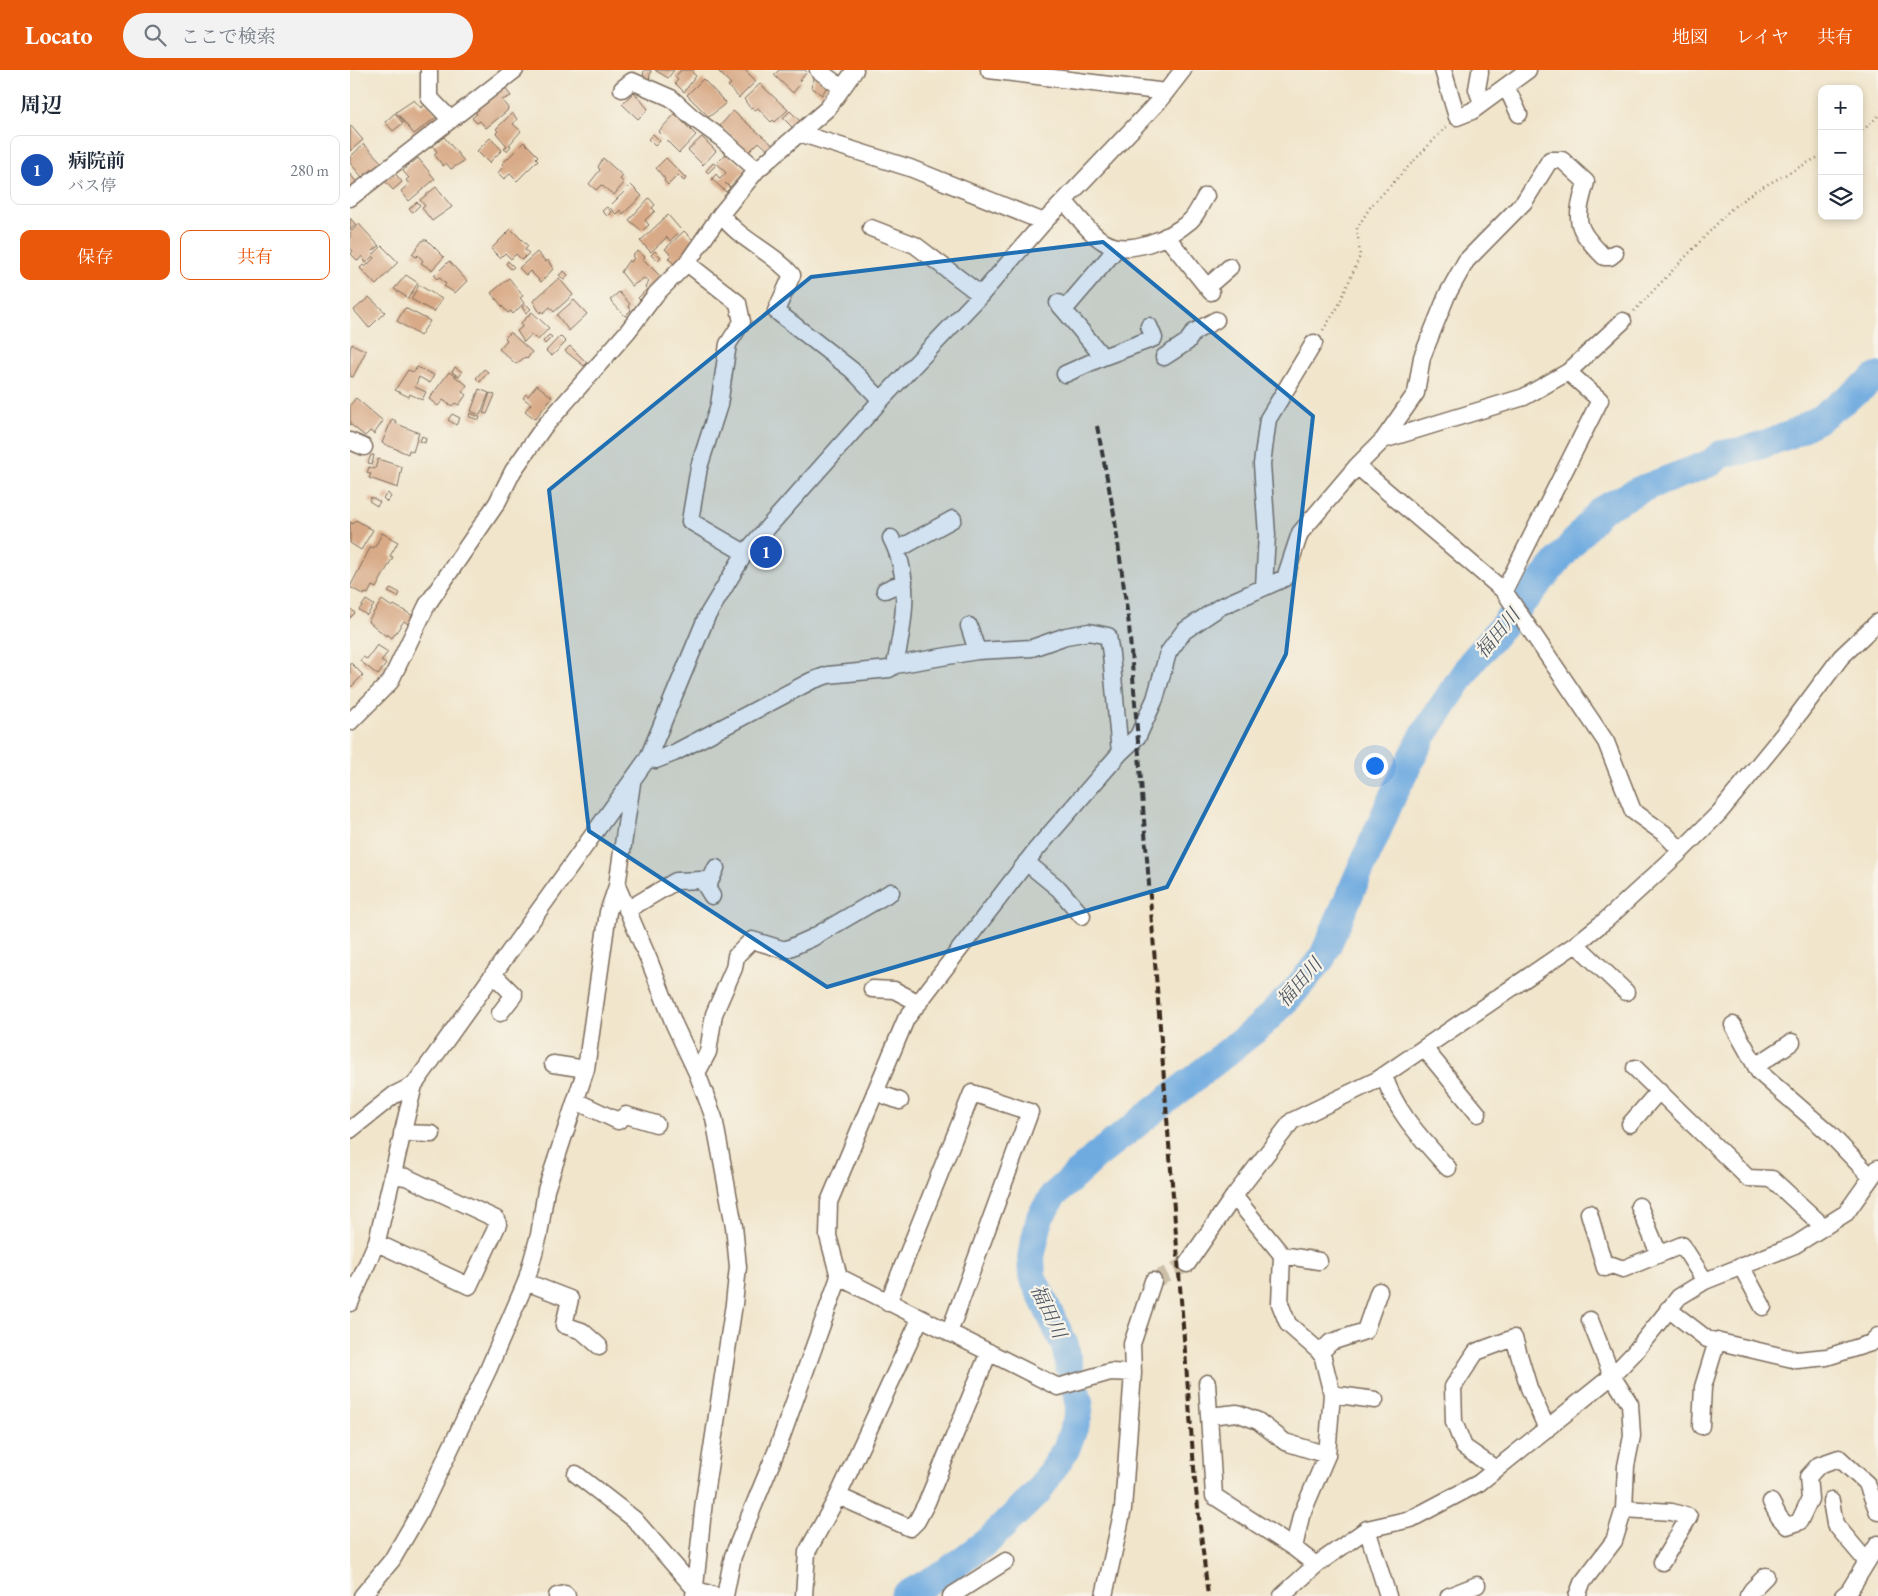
<!DOCTYPE html>
<html lang="ja">
<head>
<meta charset="utf-8">
<style>
  :root { --surface:#fff; --page:#f2f2f3; --text:#1f2937; --muted:#747a83; --line:#e0e1e3; --accent:#ea580c }
  body { margin:0; font-family:"EB Garamond","Noto Serif JP",serif; background:var(--page); color:var(--text) }
  .controls { position:absolute; right:15px; top:15px; display:grid; overflow:hidden; border-radius:10px; box-shadow:0 2px 8px #0003 }
  .controls button { width:45px; height:45px; display:grid; place-items:center; padding:0; border:0; border-bottom:1px solid var(--line); background:var(--surface); color:var(--text); font:25px sans-serif }
  .you { position:absolute; left:1024px; top:695px; width:18px; height:18px; margin:-12px; border:4px solid #fff; border-radius:50%; background:#1a73e8; box-shadow:0 0 0 8px #1a73e833 }
  .badge { display:grid; place-items:center; width:32px; height:32px; border-radius:50%; background:var(--accent); color:#fff; font-size:16px; font-weight:700 }
  .pin { position:absolute; translate:-50% -50%; border:2px solid #fff; box-shadow:0 1px 5px #0006 }
  .list { margin:0; padding:0; list-style:none }
  h2 { display:flex; justify-content:space-between; align-items:center; height:65px; margin:0; padding:0 20px; font-size:21px }
  h2 small { font-size:16px; font-weight:400; color:var(--muted) }
  .list li { display:grid; grid-template-columns:32px 1fr auto; gap:15px; align-items:center; box-sizing:border-box; height:70px; margin:0 10px 10px; padding:0 10px; border:1px solid var(--line); border-radius:10px }
  .list b { display:block; font-size:19px; white-space:nowrap }
  .list p { margin:0; font-size:16px; white-space:nowrap; color:var(--muted) }
  .list em { font-size:16px; font-style:normal; color:var(--muted) }
  .actions { display:flex; gap:10px; padding:15px 20px }
  .actions a { flex:1; padding:11px 0; border:1px solid var(--accent); border-radius:10px; text-align:center; font-size:18px; color:var(--accent) }
  .actions .main { background:var(--accent); color:#fff }
  .icon { flex:none; width:28px; height:28px; fill:none; stroke:currentColor; stroke-width:2; stroke-linecap:round; stroke-linejoin:round }
  .map { position:relative; flex:none; width:1528px; height:1526px; overflow:hidden }
  header { display:flex; align-items:center; gap:30px; box-sizing:border-box; height:70px; padding:0 25px; background:var(--accent); color:#fff }
  header strong { font-size:24px }
  nav { display:flex; gap:28px; margin-inline-start:auto; font-size:18px }
  .search { width:350px; height:45px; background:var(--page); display:flex; align-items:center; gap:12px; box-sizing:border-box; padding:0 18px; border-radius:28px; color:var(--muted); font-size:19px }
  main { display:flex }
  aside { flex:1; background:var(--surface) }
  .map>svg:first-child { display:block }
  .lines { fill:none; stroke-linecap:round; stroke-linejoin:round }
  .river { stroke:#6fabe0; stroke-width:28 }
  .building { fill:#d8aa87 }
  .minor-tunnel { stroke:#cdc0a8; stroke-width:16; stroke-dasharray:16 8; stroke-linecap:butt }
  .minor-casing { stroke:#7b6b5b; stroke-width:19 }
  .path { stroke:#7b6b5b; stroke-width:2.5; stroke-dasharray:1 4; stroke-linecap:butt }
  .minor { stroke:#fff; stroke-width:16 }
  .rail { stroke:#3b2a1e; stroke-width:4; stroke-dasharray:8 4; stroke-linecap:butt }
  .marked { fill:#1f6fb2; fill-opacity:0.2; stroke:#1f6fb2; stroke-width:4; stroke-linejoin:round }
  .labels { text-anchor:middle; stroke-width:4.5; stroke-linejoin:round; paint-order:stroke }
  .water-label { font-size:19px; font-style:italic; fill:#4d5762; stroke:#f7f3e8 }
</style>
</head>
<body>
<header>
<strong>Locato</strong>
<div class="search"><svg class="icon" aria-label="search" viewBox="0 0 24 24"><circle cx="10" cy="10" r="6"/><path d="M15 15l6 6"/></svg>ここで検索</div>
<nav><a>地図</a><a>レイヤ</a><a>共有</a></nav>
</header>
<main>
<aside>
<h2>周辺<small></small></h2>
<ul class="list">
<li><span class="badge" style="background:#1a4fb4">1</span><div><b>病院前</b><p>バス停</p></div><em>280 m</em></li>
</ul>
<div class="actions"><a class="main">保存</a><a>共有</a></div>
</aside>
<div class="map">
<svg width="1528" height="1526" viewBox="0 0 1528 1526">
  <rect width="100%" height="100%" fill="#f7f3e8"/>
  <filter id="ink" filterUnits="userSpaceOnUse"><feTurbulence type="fractalNoise" baseFrequency=".02" numOctaves="2"/><feDisplacementMap in="SourceGraphic" scale="10" xChannelSelector="R" yChannelSelector="G"/><feConvolveMatrix kernelMatrix="1 2 1 2 8 2 1 2 1" color-interpolation-filters="sRGB"/></filter>
  <filter id="wash" filterUnits="userSpaceOnUse"><feTurbulence type="fractalNoise" baseFrequency=".0096" numOctaves="4" result="noise"/><feDisplacementMap in="SourceGraphic" scale="20" xChannelSelector="R" yChannelSelector="G"/><feGaussianBlur stdDeviation="1.12" result="paint"/><feColorMatrix in="noise" values="0 0 0 0 0 0 0 0 0 0 0 0 0 0 0 0 0 1.4 0 .05"/><feComposite in="paint" operator="in"/></filter>
  <g filter="url(#wash)">
    <rect width="100%" height="100%" fill="#f1e5cb"/>
    <g class="lines">
      <path class="river" d="M554 1526 599 1500 640 1469 688 1422 716 1379 728 1347 730 1334 721 1306 715 1276 682 1206 681 1187 690 1147 703 1126 745 1087 909 957 943 923 972 888 1044 723 1074 664 1121 593 1251 440 1289 420 1361 393 1371 384 1397 380 1442 364 1469 349 1528 306"/>
    </g>
    <g id="blocks">
      <path class="building" d="M294 0H301L299 10 293 9Z
        M305 0H324L318 8Z
        M331 0H344L342 2 346 6 334 22 325 13 328 10 325 7Z
        M367 0H395L406 11 389 28 378 16 381 14Z
        M429 0H455L457 2 449 11 451 13 443 23 424 5Z
        M465 6 478 15 472 25 461 17Z
        M353 9 376 33 359 47 337 25Z
        M410 14 438 40 425 52 423 50 421 52 408 38 405 40 402 37 400 38 394 29Z
        M155 18 161 26 152 30 158 38 157 41 136 58 130 51 127 53 122 48 127 44 125 41Z
        M284 22 298 39 288 49 272 34Z
        M64 30 71 38 77 33 88 46 64 64 46 42Z
        M383 41 424 76 419 81 409 72 399 82 370 56Z
        M440 41 450 51 443 58 433 48Z
        M45 43 53 53 43 61 35 52Z
        M162 43 167 49 163 54 171 61 159 75 161 76 157 81 154 79 157 76 146 63 148 61 146 59Z
        M325 44 346 65 329 83 308 62Z
        M0 55 13 70 0 81Z
        M303 64 310 71 305 76 298 69Z
        M94 67 114 91 101 99 96 93 93 96 84 84 87 82 83 76Z
        M352 67 366 81 353 95 338 80Z
        M140 68 152 80 139 93 127 81Z
        M174 72 188 86 186 88 188 90 167 111 160 104 154 109 148 103 154 96 152 94Z
        M14 74 31 92 19 105 17 103 12 107 0 93V87Z
        M376 84 396 100 380 117 375 113 380 118 376 122 362 109 366 104 370 109 376 103 367 93Z
        M68 88 85 109 59 131 51 121 59 114 56 110 59 108 53 101 61 91 62 93Z
        M253 88 273 106 270 109 274 113 264 125 251 115 246 120 239 114 250 100 248 97Z
        M316 88 336 108 334 111 328 105 318 115 314 111 315 109 306 98Z
        M363 93 366 95 358 103 356 101Z
        M44 102 52 112 43 120 34 110Z
        M0 104 8 114 0 120Z
        M281 115 292 126 273 144 270 140 266 144 259 137Z
        M86 117 102 137 82 151 72 138 75 136 70 130Z
        M299 128 305 135 302 138 305 141 295 150 299 155 292 161 279 150Z
        M67 132 70 135 63 142 59 139Z
        M257 137 261 142 257 146 252 141Z
        M318 145 331 160 320 171 317 167 301 182 290 171Z
        M0 148 6 155 0 160Z
        M9 154 29 176 22 182 24 184 32 176 48 192 26 215 10 198 13 195 15 197 24 188 23 186 16 193 12 186 8 191 1 184 3 181 0 178V163Z
        M161 159 178 176 175 180 179 183 172 190 166 184 161 189 155 183 150 188 141 179Z
        M334 161 346 173 326 196 318 188 321 185 315 179Z
        M73 170H77L94 187 82 200 71 193 73 191 68 185 66 187 62 184Z
        M288 181 295 187 293 189 313 209 300 223 295 217 299 212 294 208 282 216 271 202 279 190 281 192 284 188 282 186Z
        M305 181 311 187 307 191 301 185Z
        M187 182 196 192 198 190 203 199 191 212 180 201 176 205 169 198Z
        M99 191 117 211 105 223 94 216 96 214 89 207 87 209 84 206Z
        M158 191 164 197 161 199 156 194Z
        M214 201 218 205 214 210 209 205Z
        M56 205 68 213 58 228 44 219Z
        M159 208 173 226 170 228 174 233 163 244 161 241 158 243 141 223Z
        M209 208 223 225 204 242 200 237 193 243 192 241 190 243 183 231Z
        M69 215 92 229 84 242 61 229Z
        M296 220 300 224 292 232 288 228Z
        M269 222 280 234 278 236 281 240 275 246 260 230Z
        M19 227 35 242 19 258 4 240Z
        M224 230 237 244 219 261 207 245Z
        M176 234 181 239 176 243 172 237Z
        M55 238 80 251 70 266 47 251Z
        M182 242 199 258 188 270 181 265 174 272 167 261 172 257 171 253Z
        M160 262 182 282 177 289 175 287 166 294 149 279 157 270 155 268Z
        M199 265 202 267 195 274 193 271Z
        M210 266 216 272 202 286 196 281Z
        M2 274 16 281 3 307 0 306V279Z
        M220 276 237 293 234 296 215 281Z
        M67 297 84 305 80 313 69 307 65 317 76 322 72 330 60 324 59 327 45 320 58 300 64 302Z
        M105 297 112 302 109 307 102 302Z
        M134 299 138 302 130 312 126 308Z
        M99 302 117 315 112 322 116 325 109 335 105 333 102 336 93 330 88 336 79 329Z
        M187 315 202 327 185 349 175 341 181 334 173 328 176 324 178 326Z
        M129 319 139 323 130 345 121 341Z
        M140 323 145 325 137 344 133 343Z
        M6 328 33 351 24 364 20 361 15 366 0 354V335Z
        M120 343 130 347 129 350 119 347Z
        M102 344 110 348 106 355 98 350Z
        M42 349 46 351 45 353 69 363 63 382 59 380 58 384 32 373Z
        M72 366 76 368 75 373 70 371Z
        M21 385H24L22 394 18 393Z
        M28 389 52 397 48 418 19 408 21 404 17 403 19 397 25 399Z
        M38 423 41 427 37 432 33 428Z
        M21 427 30 432 27 436 19 431Z
        M6 450 23 460 11 480 0 473V452L3 454Z
        M32 463 48 472 40 486 43 487 26 518 22 516 18 524 15 523 14 525 0 517 20 478 25 477Z
        M41 518 50 523 48 527 38 522Z
        M16 530 24 535 17 545 9 540Z
        M32 530 42 537 44 535 67 548 61 556 54 551 42 568 37 564 36 566 18 551Z
        M0 538 5 543 0 548Z
        M27 575 38 582 31 591 36 594 28 605 10 591 13 587 17 589Z
        M0 592 13 605 1 617 0 616Z"/>
    </g>
  </g>
  <g filter="url(#ink)">
    <use href="#blocks" fill-opacity="0" stroke="#7b6b5b" stroke-width="1"/>
    <g class="lines">
      <path class="minor-tunnel" d="M803 1211 837 1194"/>
      <defs>
        <path id="minor" d="M79 0V27L101 50
          M468 0 492 18
          M639 0 816 22
          M1093 0 1107 47 1122 41 1178 0
          M1130 2 1127 19 1132 33
          M1156 16 1169 44
          M272 19 282 11 321 28 342 47 371 68 407 100
          M449 63 560 98 694 152
          M0 128 165 0
          M714 131C726 144 739 163 754 172 778 187 820 168 840 151 847 145 851 133 856 126
          M371 144C390 171 421 180 442 205L426 241 502 300 531 330
          M521 158 565 175 631 225
          M816 166 861 222
          M337 193 388 233 392 252 378 274 369 335 349 397 340 451 395 483
          M857 217 880 197
          M708 233 714 240 767 178
          M714 240 753 287 715 304
          M753 287 804 268 799 256
          M814 287 837 272 844 262 866 250
          M1033 370 1174 327 1218 302 1273 251
          M0 371 14 377
          M1007 396 1154 521 1256 672 1283 741 1315 764 1331 781
          M541 468C562 508 554 553 545 595
          M547 480 603 449
          M914 516 917 465 912 394 918 349 964 273
          M535 520 554 512
          M1154 521 1250 330 1218 302
          M619 556 627 581
          M0 652 40 612 77 535 147 433 163 401 193 358 278 261 306 224 337 193 371 144 407 100 478 38 505 0
          M298 688 306 690 324 683 461 611 478 605 539 599 545 595 627 581 682 578 716 566 739 562 758 566 761 584 770 683
          M676 792 709 819 732 846
          M267 816 299 890 324 954 347 1003 364 1048 384 1156 388 1197 384 1234 354 1431 344 1526
          M357 818 366 798
          M277 840 326 811 352 810 362 826
          M1226 874 1276 922
          M143 904 164 925 150 943
          M522 919 544 920 569 933
          M1383 955 1409 1002 1479 1063 1521 1107
          M1074 978 1128 1044
          M203 994 236 999
          M1406 996 1442 972
          M1285 998 1398 1108 1422 1109 1474 1157
          M347 1003 358 982 364 944 384 898 386 886 402 870 435 880 462 868 541 822
          M1034 1005C1045 1042 1073 1070 1098 1098
          M525 1022 550 1031
          M226 1031 268 1051 276 1045 306 1054
          M1280 1054 1309 1021
          M0 1060 44 1025 64 1015
          M52 1063 82 1064
          M884 1126 932 1185 930 1234 938 1254 972 1284 982 1324 977 1385 951 1446 944 1478 966 1495
          M1289 1136 1309 1184
          M1239 1143 1255 1198 1262 1195 1273 1199 1332 1175 1355 1211
          M27 1173 119 1216 148 1154 146 1149 56 1107 42 1105
          M932 1185 969 1191
          M837 1194 884 1126 942 1051 1027 1010 1226 874 1256 850 1331 781 1369 743 1436 661 1491 587 1528 552
          M1391 1196 1413 1237
          M489 1207 708 1317 760 1302 783 1303
          M176 1212 220 1229 214 1255 232 1261 249 1276
          M0 1233 27 1171 64 1015 298 688 357 546 395 483 531 330 629 227 694 152 808 32 833 0
          M538 1233 622 1023 680 1042 599 1263
          M1318 1239 1357 1269 1447 1290 1477 1287 1521 1273 1528 1266
          M570 1249 488 1426 560 1458 567 1451 577 1432 639 1282
          M1240 1250 1262 1306 1280 1334 1282 1366 1276 1396 1274 1439
          M970 1283 981 1272 1015 1261 1029 1221
          M857 1313 864 1426 944 1478
          M982 1324 1025 1330
          M859 1346 887 1343 908 1351 935 1372 977 1385
          M1351 1356 1353 1317 1367 1271
          M1146 1399 1114 1377 1104 1352 1103 1317 1126 1282 1164 1268 1179 1318 1197 1359
          M226 1404 284 1449 345 1519 365 1526
          M1481 1431 1485 1454 1517 1492
          M1421 1432 1429 1447 1437 1456 1449 1452 1460 1429 1458 1407 1469 1395 1489 1388 1517 1414 1528 1442
          M1017 1459 1038 1526
          M12 1526 42 1490 71 1440 138 1300 176 1212 189 1165 196 1120 236 999 258 842 267 816 282 713
          M207 1526 215 1524 217 1526
          M375 1526 383 1486 428 1377 489 1207 478 1166 479 1132 556 949 685 781 770 683 788 666 805 629 818 583 834 561 870 537 935 508 950 463 1007 396 1033 370 1066 323 1072 287 1097 225 1116 191 1174 132 1200 90H1212L1236 112C1225 152 1224 156 1254 187H1260L1265 183
          M454 1526 457 1482 488 1426
          M601 1526 656 1491
          M754 1526 773 1439 783 1303 782 1274 803 1211
          M932 1526 966 1495 1017 1459 1061 1449 1129 1413 1262 1306 1284 1283 1329 1227 1355 1211 1445 1175 1496 1143 1528 1098
          M1099 1526 1127 1515
          M1227 1526 1232 1513 1264 1471 1274 1439 1322 1442 1339 1447 1312 1492
          M1398 1526 1402 1520 1416 1506
          M1493 1526 1499 1521 1528 1474"/>
      </defs>
      <use href="#minor" class="minor-casing"/>
      <path class="path" d="M1509 64 1528 46
        M1284 241 1381 139 1405 121 1472 85
        M973 260 988 237 1010 186 1007 158 1021 136 1097 56"/>
      <use href="#minor" class="minor"/>
      <path class="rail" d="M747 356 764 444 779 555 845 1411 858 1526"/>
    </g>
  </g>
  <path class="marked" d="M753 172 963 346 936 584 817 817 477 917 239 761 199 420 461 207Z"/>
  <g class="labels">
    <g class="water-label">
      <text transform="translate(1147 563) rotate(-50)" y="7">福田川</text>
      <text transform="translate(949 912) rotate(-49)" y="7">福田川</text>
      <text transform="translate(699 1241) rotate(65)" y="7">福田川</text>
    </g>
  </g>
</svg>
<div class="controls">
<button>+</button>
<button>−</button>
<button><svg class="icon" aria-label="layers" viewBox="0 0 24 24"><path d="M12 4l9 5-9 5-9-5zM3 14l9 5 9-5"/></svg></button>
</div>
<div class="you"></div>
<div class="pin badge" style="left:416px;top:482px;background:#1a4fb4">1</div>
</div>
</main>
</body>
</html>
